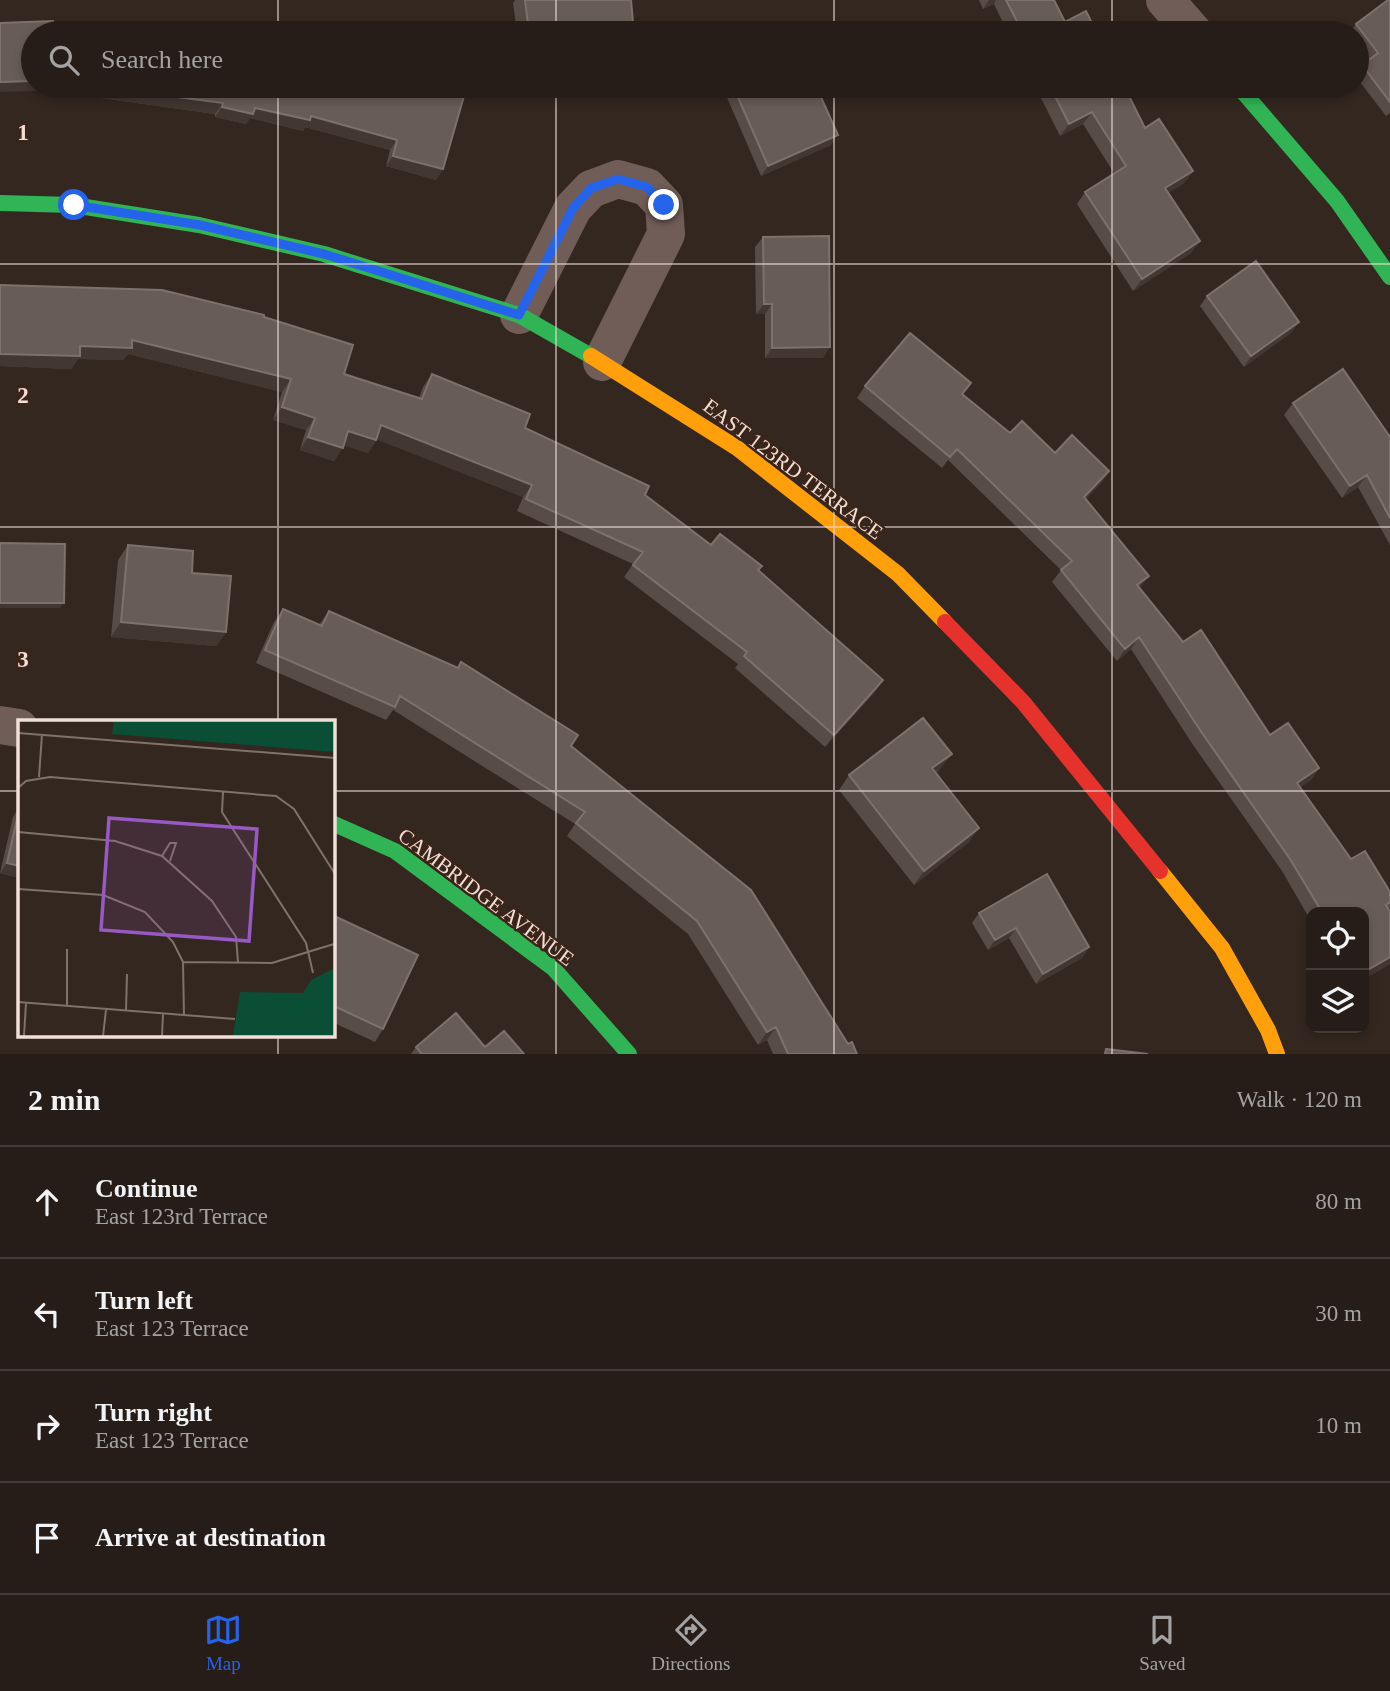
<!DOCTYPE html>
<html lang="en">
<head>
<meta charset="utf-8">
<style>
  :root { --surface:#271d18; --page:#332a25; --text:#f1f3f6; --muted:#a4a2a2; --line:#433b37; --accent:#2563eb }
  body { margin:0; font-family:Georgia,serif; background:var(--page); color:var(--text) }
  .controls { position:absolute; right:21px; bottom:21px; display:grid; overflow:hidden; border-radius:14px; box-shadow:0 4px 10px #0003 }
  .controls button { width:63px; height:63px; display:grid; place-items:center; padding:0; border:0; border-bottom:2px solid var(--line); background:var(--surface); color:var(--text); font:35px sans-serif }
  .stop { position:absolute; width:21px; height:21px; margin:-16px; border:5px solid #2563eb; border-radius:50%; background:#fff }
  .stop.end { background:#2563eb; border-color:#fff; box-shadow:0 2px 7px #0008 }
  .list { margin:0; padding:0; list-style:none }
  h2 { display:flex; justify-content:space-between; align-items:center; height:91px; margin:0; padding:0 28px; font-size:30px }
  h2 small { font-size:23px; font-weight:400; color:var(--muted) }
  .list li { display:grid; grid-template-columns:46px 1fr auto; gap:21px; align-items:center; box-sizing:border-box; height:112px; padding:0 28px; border-top:2px solid var(--line) }
  .list b { display:block; font-size:26px; white-space:nowrap }
  .list p { margin:0; font-size:23px; white-space:nowrap; color:var(--muted) }
  .list em { font-size:23px; font-style:normal; color:var(--muted) }
  .icon { flex:none; width:38px; height:38px; fill:none; stroke:currentColor; stroke-width:2; stroke-linecap:round; stroke-linejoin:round }
  .map { position:relative; flex:none; width:1390px; height:1054px; overflow:hidden }
  .search { position:absolute; background:var(--surface); box-shadow:0 4px 10px #0003; left:21px; right:21px; top:21px; height:77px; display:flex; align-items:center; gap:18px; box-sizing:border-box; padding:0 24px; border-radius:38px; color:var(--muted); font-size:26px }
  .sheet { height:539px; background:var(--surface) }
  nav { display:flex; justify-content:space-around; align-items:center; box-sizing:border-box; height:98px; border-top:2px solid var(--line); background:var(--surface); font-size:19px; color:var(--muted) }
  nav a { display:grid; justify-items:center; gap:4px }
  nav .on { color:var(--accent) }
  .map>svg:first-child { display:block }
  .lines { fill:none; stroke-linecap:round; stroke-linejoin:round }
  .street { stroke:#705d57; stroke-width:38 }
  .fast { stroke:#30b455; stroke-width:16 }
  .slow { stroke:#ff9f0a; stroke-width:16 }
  .jam { stroke:#e5322d; stroke-width:16 }
  .wall { fill:#584c47 }
  .shaded-wall { fill:#423731 }
  .building { fill:#685c57; stroke:#7e716b; stroke-width:2 }
  .route { stroke:#2563eb; stroke-width:9 }
  .grid { fill:none; stroke:#f1e0d8; stroke-width:2; stroke-opacity:0.55 }
  .labels { text-anchor:middle; stroke-width:5; stroke-linejoin:round; paint-order:stroke }
  .street-label { font-size:21px; fill:#f1e0d8; stroke:#3c2418 }
  .inset-road { fill:none; stroke:#80716a; stroke-width:2 }
  .view { fill:#9859c5; fill-opacity:0.15; stroke:#9859c5; stroke-width:3.5 }
  .inset-edge { fill:none; stroke:#f1e0d8; stroke-width:3.5 }
  .grid-label { font-size:23px; text-anchor:middle; font-weight:bold; fill:#f1e0d8; stroke:#3c2418; stroke-width:5; stroke-linejoin:round; paint-order:stroke }
</style>
</head>
<body>
<div class="map">
<svg width="1390" height="1054" viewBox="0 0 1390 1054">
  <rect width="100%" height="100%" fill="#342720"/>
  <g class="lines">
    <path class="street" d="M1165 0 1194 33
      M519 315 573 208 591 189 618 179 647 187 664 205 666 234 602 362
      M0 725 19 728"/>
    <path class="fast" d="M1238 86 1337 201 1390 277
      M0 203 73 205 199 225 324 254 519 315 591 356
      M332 823 395 851 553 968 629 1054"/>
    <path class="slow" d="M591 356 737 448 898 574 945 622
      M1160 871 1222 948 1268 1030 1277 1054"/>
    <path class="jam" d="M945 622 1023 702 1160 871"/>
  </g>
  <path class="wall" d="M515 0H631L634 33H517L513 3Z
    M979 0H1054L1065 22 1097 33H1008L994 4 983 9Z
    M1390 0V113L1386 116 1357 78V72L1362 65 1368 60 1357 45V33H1349L1356 24Z
    M33 86H427L443 169 436 180 386 166 390 150 305 127 303 131 250 118 246 124 215 117V114L80 95 81 89Z
    M722 86H816L831 145 761 176Z
    M1035 86H1124L1145 128 1193 171 1184 183 1168 193 1191 253 1133 291 1077 204 1085 192 1114 173 1083 124 1060 136Z
    M763 237 823 358H765V314H756L755 247Z
    M1207 296 1292 332 1244 367 1200 306Z
    M264 317 344 374 419 398 423 387 432 374 645 495 711 545 759 570 883 680 874 693 825 747 735 668 738 664 624 577 633 564 517 511 523 497 377 439 368 453 344 445 334 461 300 450 306 430 273 420 282 392 128 354 123 360 78 359 71 369 0 366Z
    M865 386 962 395 1010 433 1055 453 1109 471 1101 483 1086 499 1140 588 1183 642 1270 735 1319 768 1311 780 1300 787 1351 859 1390 892V907L1388 909 1390 912V964L1364 979V912H1311V921L1282 871 1193 745 1131 649 1117 661 1052 582 1061 570 948 460 942 468 857 398Z
    M1293 403 1390 437V545L1358 487 1342 498 1284 415Z
    M128 545 192 573 226 632 216 646 111 637 118 560Z
    M283 609 319 625 329 611 571 746 857 1054H773L767 1040 758 1045 688 934 567 836 575 824 393 710 386 720 256 663 274 622Z
    M941 768 936 773 969 842 914 885 839 790 849 775Z
    M19 807V878L0 873 13 817Z
    M979 913 1089 947 1082 958 1036 984 1009 938 988 950 972 923Z
    M332 915 383 1029 375 1042 332 1022Z
    M416 1047H485L524 1054H411Z"/>
  <path class="shaded-wall" d="M989 0H996L994 4 983 9Z
    M33 81V86H83L81 89 0 92V82Z
    M87 86H93L223 103 215 114 80 95Z
    M222 107 255 108 311 116 397 140 390 150 305 127 303 131 250 118 246 124 215 117Z
    M1092 112 1083 124 1060 136 1069 124Z
    M838 135 831 145 761 176 768 166Z
    M393 156 443 169 436 180 386 166Z
    M1193 171 1184 183 1157 200 1165 188Z
    M1200 241 1191 253 1133 291 1142 279Z
    M764 304H772L765 314H756Z
    M1299 322 1292 332 1244 367 1251 356Z
    M132 340 291 379 282 392 128 354 123 360 78 359 71 369 0 366V354Z
    M830 347 823 358H765L772 348Z
    M282 407 315 418 306 430 273 420Z
    M381 425 532 485 523 497 373 438Z
    M348 431 376 440 368 453 339 444Z
    M308 437 343 448 334 461 300 450Z
    M1109 471 1101 483 1076 509 1084 497Z
    M1367 475 1358 487 1342 498 1350 486Z
    M1149 576 1140 588 1129 597 1137 585Z
    M0 603H64L60 608H0Z
    M121 622 226 632 216 646 111 637Z
    M1139 637 1131 649 1117 661 1125 649Z
    M883 680 874 693 825 747 834 735Z
    M952 754 941 768 922 783 932 768Z
    M1319 768 1311 780 1289 795 1297 783Z
    M979 828 969 842 914 885 924 871Z
    M7 863 19 866V878L0 873Z
    M1016 928 1009 938 988 950 995 940Z
    M1089 947 1082 958 1036 984 1043 974Z
    M1390 957V964L1364 979V972Z
    M776 1027 767 1040 758 1045 767 1032Z"/>
  <path class="building" d="M525 0H631L634 33H529Z
    M1006 0H1054L1065 22 1086 11 1097 33H1023Z
    M1388 0H1390V102L1362 65 1378 53 1356 24Z
    M53 21V26L108 33H33V81L0 82V23Z
    M93 86H427L464 96 443 169 393 156 397 140 311 116 310 120 255 108 253 114 222 107 223 103Z
    M733 86H816L838 135 768 166Z
    M1050 86H1124L1145 128 1159 119 1193 171 1165 188 1200 241 1142 279 1085 192 1126 166 1092 112 1069 124Z
    M829 236 830 347 772 348V304H764L763 237Z
    M1256 261 1299 322 1251 356 1207 296Z
    M0 285 162 290 264 315V317L353 345 344 374 422 399 432 374 530 414 525 428 649 486 645 495 711 545 720 534 762 566 758 570 883 680 834 735 744 656 747 652 633 565 643 552 526 499 532 485 381 425 376 440 348 431 343 448 308 437 315 418 282 407 291 379 132 340V348L80 346V356L0 354Z
    M910 333 971 383 962 394 1010 433 1022 421 1055 453 1072 435 1109 471 1084 497 1149 576 1137 585 1183 642 1201 630 1270 735 1288 723 1319 768 1297 783 1351 859 1365 851 1390 892V902L1386 905 1390 912V957L1364 972V912H1322L1290 859 1202 733 1139 637 1125 649 1061 570 1072 561 957 449 950 457 865 386Z
    M1343 369 1390 437V518L1367 475 1350 486 1293 403Z
    M0 543 65 544 64 603H0Z
    M128 545 193 551 192 573 231 576 226 632 121 622Z
    M283 609 322 626 329 611 458 668 461 662 578 735 571 746 751 890 848 1044 852 1042 857 1054H788L776 1027 767 1032 697 921 576 823 585 812 400 696 395 707 265 650Z
    M923 718 952 754 932 768 979 828 924 871 849 775Z
    M19 810V866L7 863Z
    M1047 874 1089 947 1043 974 1016 928 995 940 979 913Z
    M332 915 418 955 383 1029 332 1005V966L335 960 332 959Z
    M456 1013 485 1047 504 1031 524 1054H422L416 1047Z
    M1106 1049 1148 1054H1105Z"/>
  <g class="lines">
    <path class="route" d="M74 205 200 225 324 254 519 315 573 208 591 188 618 179 647 187 664 205"/>
  </g>
  <path class="grid" d="M278 0V33M556 0V33M834 0V33M1112 0V33M278 86V722M556 86V1054M834 86V1054M1112 86V1054M0 264H1390M0 527H1390M0 791H19M332 791H1390M278 1035V1054"/>
  <g class="labels">
    <g class="street-label">
      <text transform="translate(793 469) rotate(37)" y="7">EAST 123RD TERRACE</text>
      <text transform="translate(486 897) rotate(37)" y="7">CAMBRIDGE AVENUE</text>
    </g>
  </g>
  <g transform="translate(18 720)">
    <rect width="317" height="317" fill="#342720"/>
    <path d="M96 0H317V32L94 14ZM317 248V316H215L222 272 285 273 293 260Z" fill="#0a4e36"/>
    <path class="inset-road" d="M0 13 317 38M21 57 24 14M0 68 8 61 32 57 258 76 276 89 317 154M205 72 204 92 288 223 295 253M0 112 97 121 144 136 194 181 218 217 220 242M144 136 152 123H158L152 141M0 169 85 175 127 192 155 222 165 242 166 296M49 229V286M165 242 254 243 316 224M0 282 217 299M108 291 109 254M6 316 8 283M85 316 88 290M144 316 145 294"/>
    <path class="view" d="M91 98 239 109 231 221 83 210Z"/>
    <rect width="317" height="317" class="inset-edge"/>
  </g>
  <g class="grid-label">
    <text x="23" y="140">1</text>
    <text x="23" y="403">2</text>
    <text x="23" y="667">3</text>
  </g>
</svg>
<div class="controls">
<button><svg class="icon" aria-label="locate" viewBox="0 0 24 24"><circle cx="12" cy="12" r="6"/><path d="M12 2v4M12 18v4M2 12h4M18 12h4"/></svg></button>
<button><svg class="icon" aria-label="layers" viewBox="0 0 24 24"><path d="M12 4l9 5-9 5-9-5zM3 14l9 5 9-5"/></svg></button>
</div>
<div class="stop" style="left:74px;top:205px"></div>
<div class="stop end" style="left:664px;top:205px"></div>
<div class="search"><svg class="icon" aria-label="search" viewBox="0 0 24 24"><circle cx="10" cy="10" r="6"/><path d="M15 15l6 6"/></svg>Search here</div>
</div>
<section class="sheet">
<h2>2 min<small>Walk · 120 m</small></h2>
<ul class="list">
<li><svg class="icon" aria-label="ahead" viewBox="0 0 24 24"><path d="M12 20V5M6 11l6-6 6 6"/></svg><div><b>Continue</b><p>East 123rd Terrace</p></div><em>80 m</em></li>
<li><svg class="icon" aria-label="left" viewBox="0 0 24 24"><path d="M17 20v-9H6M10 6l-5 5 5 5"/></svg><div><b>Turn left</b><p>East 123 Terrace</p></div><em>30 m</em></li>
<li><svg class="icon" aria-label="right" viewBox="0 0 24 24"><path d="M7 20v-9h11M14 6l5 5-5 5"/></svg><div><b>Turn right</b><p>East 123 Terrace</p></div><em>10 m</em></li>
<li><svg class="icon" aria-label="arrive" viewBox="0 0 24 24"><path d="M6 21V4h12l-3 4 3 4H6"/></svg><div><b>Arrive at destination</b></div></li>
</ul>
</section>
<nav>
<a class="on"><svg class="icon" aria-label="map" viewBox="0 0 24 24"><path d="M3 6l6-2 6 2 6-2v14l-6 2-6-2-6 2zM9 4v14M15 6v14"/></svg>Map</a>
<a><svg class="icon" aria-label="directions" viewBox="0 0 24 24"><path d="M12 3l9 9-9 9-9-9zM9 14v-3h6M13 9l2 2-2 2"/></svg>Directions</a>
<a><svg class="icon" aria-label="saved" viewBox="0 0 24 24"><path d="M7 4h10v16l-5-4-5 4z"/></svg>Saved</a>
</nav>
</body>
</html>
